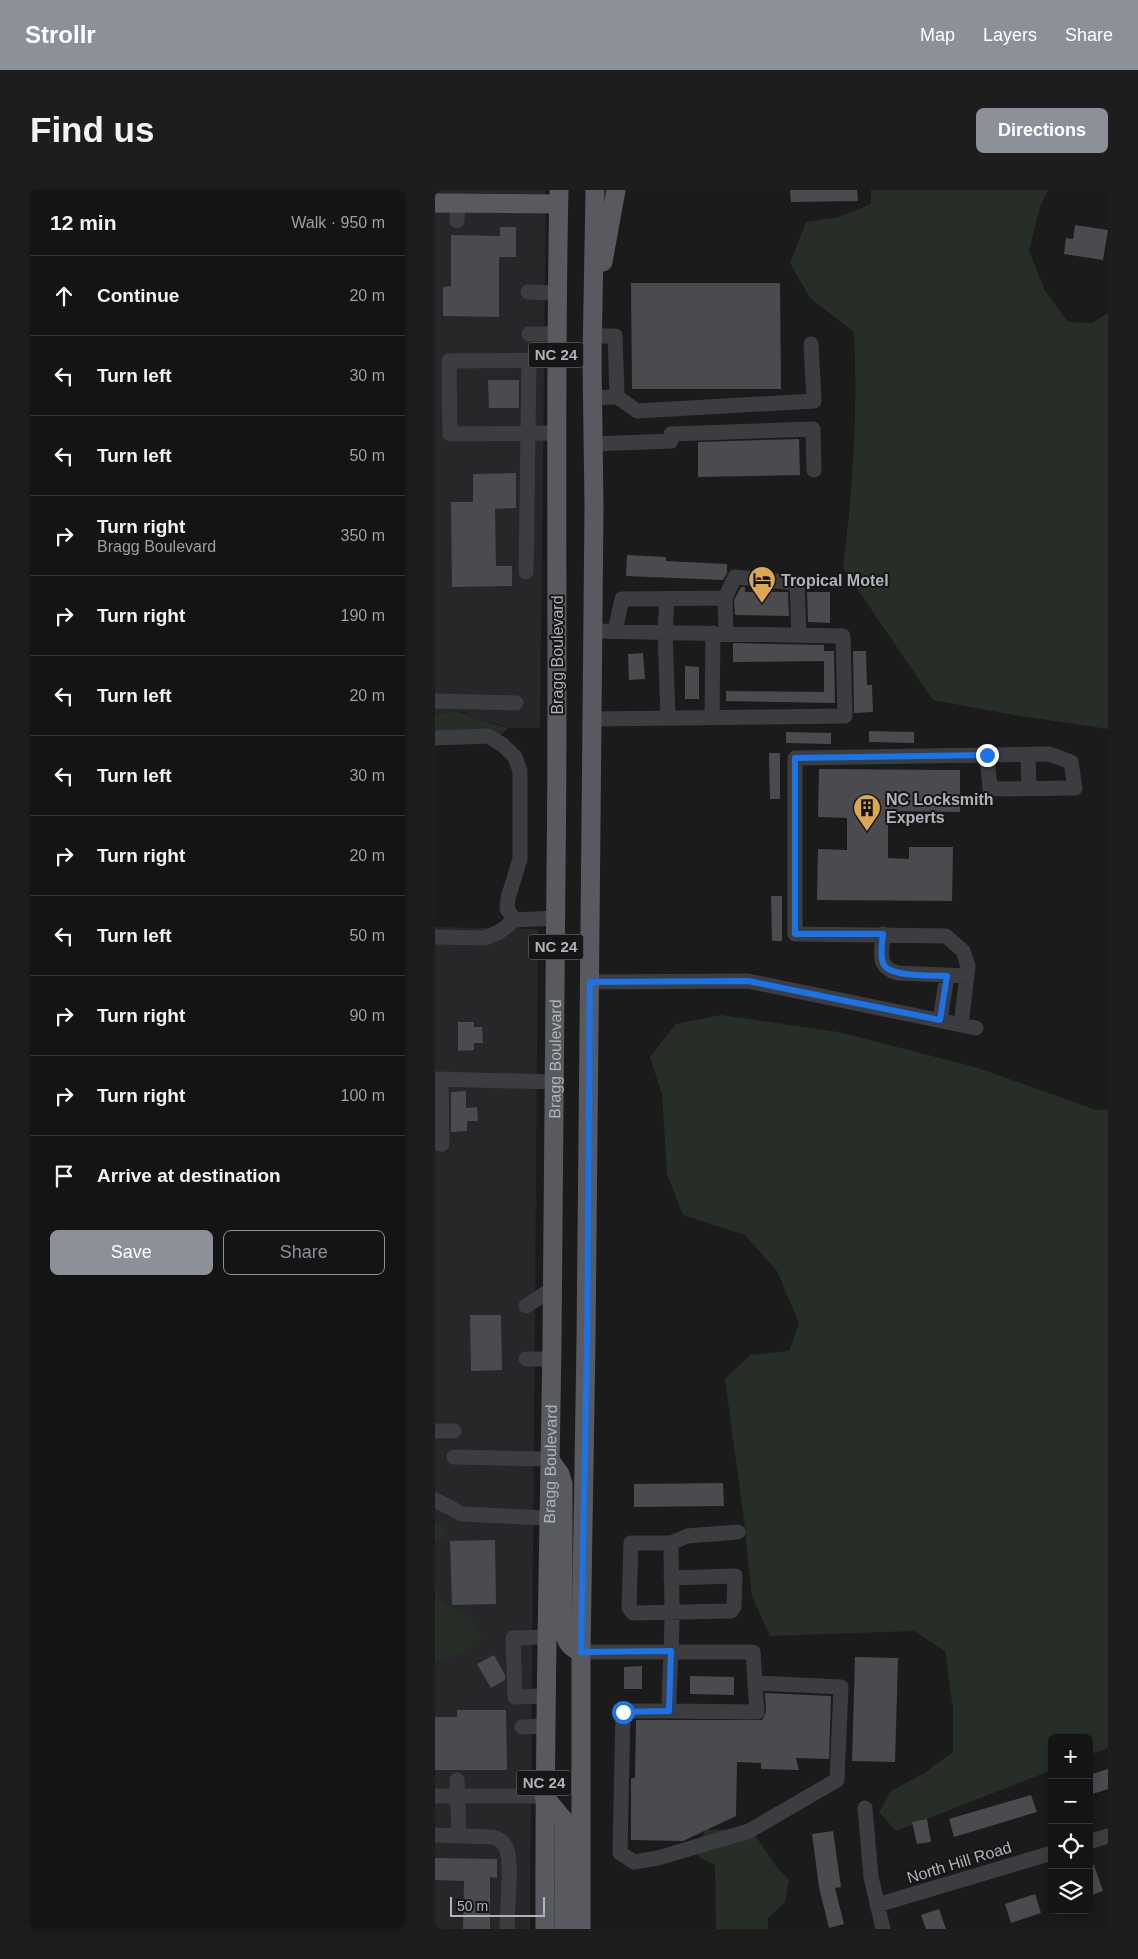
<!DOCTYPE html>
<html lang="en">
<head>
<meta charset="utf-8">
<style>
  :root { --surface:#141415; --page:#1d1d1e; --text:#f1f3f6; --muted:#9d9ea0; --line:#333334; --accent:#8c9099 }
  body { margin:0; font-family:Arial,sans-serif; background:var(--page); color:var(--text) }
  .controls { position:absolute; right:15px; bottom:15px; display:grid; overflow:hidden; border-radius:8px; box-shadow:0 2px 12px #0003 }
  .controls button { width:45px; height:45px; display:grid; place-items:center; padding:0; border:0; border-bottom:1px solid var(--line); background:var(--surface); color:var(--text); font:25px sans-serif }
  .scale { position:absolute; left:15px; bottom:12px; width:95px; box-sizing:border-box; padding-left:5px; border:2px solid #afb3ba; border-top:0; font-size:14px; line-height:18px; white-space:nowrap; color:#afb3ba; -webkit-text-stroke:4px #161617; paint-order:stroke }
  .stop { position:absolute; width:15px; height:15px; margin:-11px; border:4px solid #1a73e8; border-radius:50%; background:#fff }
  .stop.end { background:#1a73e8; border-color:#fff; box-shadow:0 1px 5px #0008 }
  .list { margin:0; padding:0; list-style:none }
  h2 { display:flex; justify-content:space-between; align-items:center; height:65px; margin:0; padding:0 20px; font-size:21px }
  h2 small { font-size:16px; font-weight:400; color:var(--muted) }
  .list li { display:grid; grid-template-columns:32px 1fr auto; gap:15px; align-items:center; box-sizing:border-box; height:80px; padding:0 20px; border-top:1px solid var(--line) }
  .list b { display:block; font-size:19px; white-space:nowrap }
  .list p { margin:0; font-size:16px; white-space:nowrap; color:var(--muted) }
  .list em { font-size:16px; font-style:normal; color:var(--muted) }
  .actions { display:flex; gap:10px; padding:15px 20px }
  .actions a { flex:1; padding:11px 0; border:1px solid var(--accent); border-radius:8px; text-align:center; font-size:18px; color:var(--accent) }
  .actions .main { background:var(--accent); color:#fff }
  .icon { flex:none; width:28px; height:28px; fill:none; stroke:currentColor; stroke-width:2; stroke-linecap:round; stroke-linejoin:round }
  .map { position:relative; flex:none; width:673px; height:1739px; overflow:hidden; border-radius:8px }
  header { display:flex; align-items:center; gap:30px; box-sizing:border-box; height:70px; padding:0 25px; background:var(--accent); color:#fff }
  header strong { font-size:24px }
  nav { display:flex; gap:28px; margin-inline-start:auto; font-size:18px }
  .intro { display:flex; align-items:center; justify-content:space-between; box-sizing:border-box; height:120px; padding:0 30px }
  h1 { margin:0; font-size:35px }
  .button { padding:12px 22px; border-radius:8px; background:var(--accent); color:#fff; font-size:18px; font-weight:700 }
  main { display:flex; gap:30px; padding:0 30px }
  aside { flex:1; background:var(--surface); border-radius:8px; box-shadow:0 2px 12px #0003 }
  .map>svg:first-child { display:block }
  .built { fill:#272729 }
  .green { fill:#272e27 }
  .building { fill:#4a4b4e }
  .lines { fill:none; stroke-linecap:round; stroke-linejoin:round }
  .minor { stroke:#3c3d41; stroke-width:15 }
  .major { stroke:#585a60; stroke-width:19 }
  .route { stroke:#1a73e8; stroke-width:6 }
  .labels { text-anchor:middle; stroke-width:4; stroke-linejoin:round; paint-order:stroke }
  .shield { fill:#161617; stroke:#818489; stroke-width:1 }
  .shield-label { font-size:15px; font-weight:bold; fill:#afb3ba }
  .poi-label { font-size:16px; font-weight:bold; fill:#afb3ba; stroke:#161617; text-anchor:start }
  .street-label { font-size:16px; fill:#afb3ba; stroke:#161617 }
</style>
</head>
<body>
<header>
<strong>Strollr</strong>
<nav><a>Map</a><a>Layers</a><a>Share</a></nav>
</header>
<div class="intro"><h1>Find us</h1><a class="button">Directions</a></div>
<main>
<aside>
<h2>12 min<small>Walk · 950 m</small></h2>
<ul class="list">
<li><svg class="icon" aria-label="ahead" viewBox="0 0 24 24"><path d="M12 20V5M6 11l6-6 6 6"/></svg><div><b>Continue</b></div><em>20 m</em></li>
<li><svg class="icon" aria-label="left" viewBox="0 0 24 24"><path d="M17 20v-9H6M10 6l-5 5 5 5"/></svg><div><b>Turn left</b></div><em>30 m</em></li>
<li><svg class="icon" aria-label="left" viewBox="0 0 24 24"><path d="M17 20v-9H6M10 6l-5 5 5 5"/></svg><div><b>Turn left</b></div><em>50 m</em></li>
<li><svg class="icon" aria-label="right" viewBox="0 0 24 24"><path d="M7 20v-9h11M14 6l5 5-5 5"/></svg><div><b>Turn right</b><p>Bragg Boulevard</p></div><em>350 m</em></li>
<li><svg class="icon" aria-label="right" viewBox="0 0 24 24"><path d="M7 20v-9h11M14 6l5 5-5 5"/></svg><div><b>Turn right</b></div><em>190 m</em></li>
<li><svg class="icon" aria-label="left" viewBox="0 0 24 24"><path d="M17 20v-9H6M10 6l-5 5 5 5"/></svg><div><b>Turn left</b></div><em>20 m</em></li>
<li><svg class="icon" aria-label="left" viewBox="0 0 24 24"><path d="M17 20v-9H6M10 6l-5 5 5 5"/></svg><div><b>Turn left</b></div><em>30 m</em></li>
<li><svg class="icon" aria-label="right" viewBox="0 0 24 24"><path d="M7 20v-9h11M14 6l5 5-5 5"/></svg><div><b>Turn right</b></div><em>20 m</em></li>
<li><svg class="icon" aria-label="left" viewBox="0 0 24 24"><path d="M17 20v-9H6M10 6l-5 5 5 5"/></svg><div><b>Turn left</b></div><em>50 m</em></li>
<li><svg class="icon" aria-label="right" viewBox="0 0 24 24"><path d="M7 20v-9h11M14 6l5 5-5 5"/></svg><div><b>Turn right</b></div><em>90 m</em></li>
<li><svg class="icon" aria-label="right" viewBox="0 0 24 24"><path d="M7 20v-9h11M14 6l5 5-5 5"/></svg><div><b>Turn right</b></div><em>100 m</em></li>
<li><svg class="icon" aria-label="arrive" viewBox="0 0 24 24"><path d="M6 21V4h12l-3 4 3 4H6"/></svg><div><b>Arrive at destination</b></div></li>
</ul>
<div class="actions"><a class="main">Save</a><a>Share</a></div>
</aside>
<div class="map">
<svg width="673" height="1739" viewBox="0 0 673 1739">
  <rect width="100%" height="100%" fill="#1b1b1c"/>
  <path class="built" d="M0 0H111L105 538H73L64 534 40 530 29 522 20 521 0 524Z
    M0 737 103 739 95 1739H0Z"/>
  <path class="green" d="M436 0H613L605 17 594 61 610 101 633 132 657 133 673 123V539L579 525 498 510 408 378C418 299 423 221 419 142L375 108 355 73 371 32 404 27 436 14Z
    M20 521C29 522 33 527 42 530 52 533 63 534 73 538L67 544 23 552H0V524Z
    M286 825 403 842 540 877 661 920 673 919V1558L654 1565V1548H617V1580L461 1641 444 1622 456 1601 488 1584 518 1562V1519L510 1461 479 1441 335 1446 317 1406 308 1323 290 1189 315 1165 354 1161 364 1133 342 1081 310 1045 248 1025 232 984 227 904 215 867 241 834Z
    M5 1333 11 1345 0 1352V1334Z
    M0 1398 6 1411 36 1428 46 1447 25 1464 0 1471Z
    M316 1639 340 1675 354 1690 350 1712 333 1728V1739H281L280 1675 265 1668 258 1658 271 1640Z"/>
  <path class="building" d="M355 0H422L423 11 356 12Z
    M640 35 673 40 668 70 629 64 631 48 638 49Z
    M65 37H81V67H64V127L8 126V97L16 96V45L65 46Z
    M196 93H345L346 199H197Z
    M53 190H84V218H54Z
    M364 249 365 285 263 287V252Z
    M81 283V318L60 319 61 376H77V396L17 397 16 312H38V284Z
    M192 365 231 367V371L292 374V383L288 390 191 386Z
    M306 397H310V402H353L354 426 300 425 299 410Z
    M372 402H395V433L373 432Z
    M298 453 389 455V461H399L400 513 291 511V501L389 502V471L298 472Z
    M418 461H431L432 495H437L438 522 419 523Z
    M208 463 210 489 194 490 193 464Z
    M250 476 264 477V509H250Z
    M434 541 479 542V553L434 552Z
    M351 542 396 543V554L351 553Z
    M334 563H345V609H335Z
    M384 579 525 580V622L453 621V668L474 669V657H518L517 711 382 710 383 659 412 660V628L383 627Z
    M336 706H347V751H337Z
    M23 832H39V837H47L48 853H39V860L23 861Z
    M31 901V918L42 917 43 931H32V941L16 942V902Z
    M35 1125H66L67 1180 36 1181Z
    M288 1293 289 1316 199 1317V1294Z
    M60 1350 61 1414 17 1415 15 1351Z
    M59 1465 70 1485V1490L56 1498 42 1474Z
    M420 1467 463 1468 460 1572 417 1571Z
    M207 1476V1499H189V1477Z
    M255 1486 299 1487V1505L255 1504Z
    M330 1503 396 1506 394 1569 361 1568 364 1580 326 1579V1573L302 1572 301 1626 248 1651 196 1650V1588H200L201 1530H327L331 1522Z
    M22 1520H71L72 1580H0V1527H22Z
    M673 1579V1599L654 1605V1585Z
    M596 1605 602 1622 519 1647 514 1629Z
    M492 1629 496 1652 482 1654 477 1632Z
    M398 1641 406 1697 400 1698 409 1734 394 1738 384 1697 377 1644Z
    M654 1667H656L668 1701 654 1706Z
    M0 1668 62 1669V1688L55 1687V1739H28L29 1691 0 1690Z
    M600 1704 606 1723 576 1733 570 1714Z
    M504 1719 511 1739H491L486 1725Z"/>
  <g class="lines">
    <path class="minor" d="M22 31 23 13
      M93 102 122 103
      M94 144H121
      M157 146H180L182 204 179 207 158 208
      M121 170 14 171 15 244 121 243
      M181 206 202 221 379 211 376 154
      M158 254 236 251V244L378 239 379 280
      M91 382 94 170
      M290 408 291 443
      M232 409 230 442 233 528
      M180 441 187 409 290 408 300 387 362 393 364 445
      M0 511 81 513
      M277 527 278 443
      M157 529 410 526 408 446 158 441
      M0 548 53 546 68 555 80 567 85 581V669L73 708 72 719 80 730 121 728
      M593 565 594 598
      M448 744C447 763 441 777 463 783L532 786
      M0 747 50 748 64 742 80 730
      M155 792 313 791 541 838
      M505 830 512 786
      M526 835 533 776 528 761 511 746 360 744V568L614 564 636 572 640 598 555 599 552 565
      M0 889 119 892
      M0 953 7 954 6 890
      M91 1116 117 1099
      M91 1169H116
      M0 1241H19
      M19 1267 114 1269
      M0 1310 27 1324 113 1328
      M236 1353 252 1346 303 1342
      M146 1462H318L322 1522 234 1521C234 1489 237 1456 237 1424 237 1400 236 1377 236 1353H196L194 1418 198 1423 296 1421 299 1417 300 1386 236 1388
      M111 1506 80 1507 78 1448 112 1447
      M234 1521H188L185 1663 199 1672 223 1668 314 1641 402 1590 406 1497 320 1493
      M87 1537 110 1536
      M22 1590 24 1645
      M0 1606H109
      M430 1618 436 1687 448 1739
      M0 1645 58 1647C64 1649 70 1653 72 1660 77 1675 72 1720 72 1739
      M654 1652 673 1646
      M442 1715 617 1663"/>
    <g class="major">
      <path d="M0 13 123 14"/>
      <path d="M168 72 181 0"/>
      <path d="M115 1270 125 1284 128 1294V1437C131 1451 133 1457 146 1462"/>
      <path d="M109 1606 129 1630V1739"/>
      <path id="s1" d="M110 1739C109 1544 114 1349 117 1154 119 996 120 839 121 682 124 454 119 227 124 0"/>
      <path d="M146 1739V1462L151 1151 157 529 159 316 157 170 160 0"/>
    </g>
  </g>
  <g class="lines">
    <path class="route" d="M188 1522 234 1521 236 1461 146 1462 152 1151 155 792 313 791 505 830 512 786C498 785 453 788 448 773 445 765 447 753 448 744H360V568L552 565"/>
  </g>
  <defs>
    <symbol id="hotel-pin" viewBox="-11 -11 22 30"><path d="M0 17L-7.5 6A9.5 9.5 0 1 1 7.5 6Z" fill="#dda752" stroke="#161617"/><path d="M-6-4.5h1.5V1H6V5H4.5V3h-9V5H-6ZM-4 0a1.8 1.8 0 1 1 3.6 0ZM.5 0V-2.5h3Q6-2.5 6 0Z" fill="#111"/></symbol>
    <symbol id="building-pin" viewBox="-11 -11 22 30"><path d="M0 17L-7.5 6A9.5 9.5 0 1 1 7.5 6Z" fill="#dda752" stroke="#161617"/><path d="M-4-6H4V6H1V3H-1V6H-4ZM-2.5-4.3h1.7v1.8h-1.7ZM.8-4.3h1.7v1.8H.8ZM-2.5-1h1.7V.8h-1.7ZM.8-1h1.7V.8H.8Z" fill="#111"/></symbol>
  </defs>
  <g fill-rule="evenodd">
    <use href="#hotel-pin" x="311" y="374" width="32" height="43"/>
    <use href="#building-pin" x="416" y="602" width="32" height="43"/>
  </g>
  <g class="labels">
    <g class="shield">
      <rect x="93.5" y="152.5" width="55" height="25" rx="4"/>
      <rect x="93.5" y="744.5" width="55" height="25" rx="4"/>
      <rect x="81.5" y="1580.5" width="55" height="25" rx="4"/>
    </g>
    <g class="shield-label">
      <text x="121" y="170">NC 24</text>
      <text x="121" y="762">NC 24</text>
      <text x="109" y="1598">NC 24</text>
    </g>
    <g class="poi-label">
      <text x="346" y="396">Tropical Motel</text>
      <text x="451" y="615">NC Locksmith<tspan x="451" dy="18">Experts</tspan></text>
    </g>
    <g class="street-label">
      <text transform="translate(122 465) rotate(-90)" y="6">Bragg Boulevard</text>
      <text dy="6" stroke="none"><textPath href="#s1" startOffset="870">Bragg Boulevard</textPath></text>
      <text dy="6" stroke="none"><textPath href="#s1" startOffset="465">Bragg Boulevard</textPath></text>
      <text transform="translate(524 1672) rotate(-17)" y="6">North Hill Road</text>
    </g>
  </g>
</svg>
<div class="controls">
<button>+</button>
<button>−</button>
<button><svg class="icon" aria-label="locate" viewBox="0 0 24 24"><circle cx="12" cy="12" r="6"/><path d="M12 2v4M12 18v4M2 12h4M18 12h4"/></svg></button>
<button><svg class="icon" aria-label="layers" viewBox="0 0 24 24"><path d="M12 4l9 5-9 5-9-5zM3 14l9 5 9-5"/></svg></button>
</div>
<div class="scale">50 m</div>
<div class="stop" style="left:188px;top:1522px"></div>
<div class="stop end" style="left:552px;top:565px"></div>
</div>
</main>
</body>
</html>
